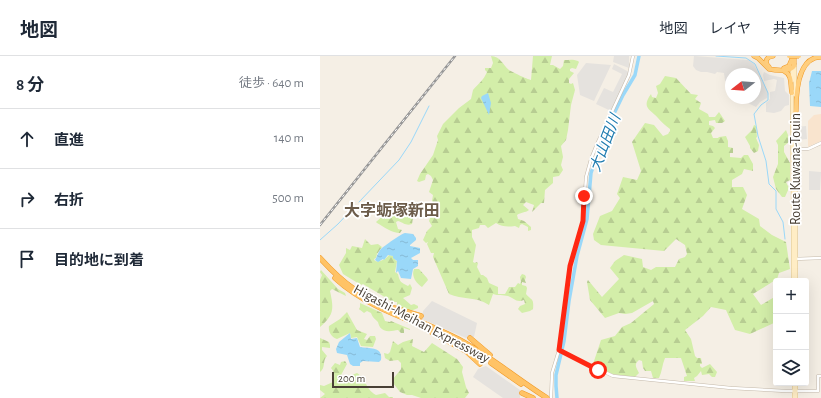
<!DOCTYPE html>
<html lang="ja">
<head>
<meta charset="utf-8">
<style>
  :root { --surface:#fff; --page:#f2f2f3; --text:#1f2937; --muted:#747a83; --line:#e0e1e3 }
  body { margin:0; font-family:"Alegreya Sans","Noto Sans JP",sans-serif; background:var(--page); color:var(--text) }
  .controls { position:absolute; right:12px; bottom:12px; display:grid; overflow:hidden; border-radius:4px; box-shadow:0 4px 16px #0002 }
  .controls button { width:36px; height:36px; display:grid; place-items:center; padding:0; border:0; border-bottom:1px solid var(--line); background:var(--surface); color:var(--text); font:20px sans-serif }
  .compass { position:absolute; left:405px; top:12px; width:36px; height:36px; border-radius:50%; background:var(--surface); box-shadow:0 4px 16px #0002; rotate:253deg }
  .scale { position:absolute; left:12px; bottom:10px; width:62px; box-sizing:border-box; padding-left:4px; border:2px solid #483f34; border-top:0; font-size:11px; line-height:14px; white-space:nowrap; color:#483f34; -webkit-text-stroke:3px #fff; paint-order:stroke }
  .stop { position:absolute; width:12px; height:12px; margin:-9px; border:3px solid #ff2712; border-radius:50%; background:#fff }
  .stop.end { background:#ff2712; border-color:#fff; box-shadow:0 1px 4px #0008 }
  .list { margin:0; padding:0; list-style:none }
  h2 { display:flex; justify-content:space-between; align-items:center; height:52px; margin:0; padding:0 16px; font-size:17px }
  h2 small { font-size:13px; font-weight:400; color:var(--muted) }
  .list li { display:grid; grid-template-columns:26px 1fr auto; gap:12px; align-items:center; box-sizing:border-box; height:60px; padding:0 16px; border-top:1px solid var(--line) }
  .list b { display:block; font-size:15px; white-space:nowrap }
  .list em { font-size:13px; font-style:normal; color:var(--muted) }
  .icon { flex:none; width:22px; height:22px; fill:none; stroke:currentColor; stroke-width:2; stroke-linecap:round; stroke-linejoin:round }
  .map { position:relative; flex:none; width:501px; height:342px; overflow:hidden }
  header { display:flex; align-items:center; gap:24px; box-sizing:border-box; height:56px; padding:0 20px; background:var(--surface); border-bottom:1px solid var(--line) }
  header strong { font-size:19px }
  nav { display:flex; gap:22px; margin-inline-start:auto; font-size:14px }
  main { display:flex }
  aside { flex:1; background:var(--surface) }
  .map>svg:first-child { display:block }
  .commercial { fill:#f9e4ce }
  .forest { fill:url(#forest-firs) }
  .parking { fill:#e5e2de }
  .water { fill:url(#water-ripples) }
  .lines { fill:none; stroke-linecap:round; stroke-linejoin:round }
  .stream { stroke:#9ad8f9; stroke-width:1 }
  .river { stroke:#9ad8f9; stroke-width:3.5 }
  .tertiary-casing { stroke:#c4b9aa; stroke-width:3.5 }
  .secondary-casing { stroke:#ddc491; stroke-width:4 }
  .trunk-casing { stroke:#f09824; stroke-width:5 }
  .motorway-casing { stroke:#f09824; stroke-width:5.5 }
  .tertiary { stroke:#fff; stroke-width:2.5 }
  .secondary { stroke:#ffedc5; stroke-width:3 }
  .trunk { stroke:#ffce7d; stroke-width:4 }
  .motorway { stroke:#ffc366; stroke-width:4.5 }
  .rail-casing { stroke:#969696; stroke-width:2.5 }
  .rail { stroke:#fff; stroke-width:1; stroke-dasharray:3; stroke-linecap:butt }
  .trunk-bridge-casing { stroke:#f09824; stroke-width:5; stroke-linecap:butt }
  .trunk-bridge { stroke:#ffce7d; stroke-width:4 }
  .route { stroke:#ff2712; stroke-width:5 }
  .labels { text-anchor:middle; stroke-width:3.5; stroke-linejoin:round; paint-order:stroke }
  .street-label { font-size:14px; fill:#483f34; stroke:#fff }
  .water-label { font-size:15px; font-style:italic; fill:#1e7baf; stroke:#fff }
  .quarter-label { font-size:16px; font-weight:bold; fill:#6c5c4a; stroke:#fff }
</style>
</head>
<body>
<header>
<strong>地図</strong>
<nav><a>地図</a><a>レイヤ</a><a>共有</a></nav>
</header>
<main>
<aside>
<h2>8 分<small>徒歩 · 640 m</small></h2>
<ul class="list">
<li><svg class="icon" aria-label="ahead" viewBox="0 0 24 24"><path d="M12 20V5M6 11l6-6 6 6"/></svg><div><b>直進</b></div><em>140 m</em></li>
<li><svg class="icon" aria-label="right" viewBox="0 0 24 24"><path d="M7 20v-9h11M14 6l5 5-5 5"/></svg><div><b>右折</b></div><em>500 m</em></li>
<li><svg class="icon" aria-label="arrive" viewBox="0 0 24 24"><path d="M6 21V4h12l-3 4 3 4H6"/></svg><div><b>目的地に到着</b></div></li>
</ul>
</aside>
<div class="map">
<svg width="501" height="342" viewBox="0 0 501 342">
  <defs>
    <pattern id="forest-firs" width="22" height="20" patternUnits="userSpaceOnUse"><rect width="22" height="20" fill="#d3eea9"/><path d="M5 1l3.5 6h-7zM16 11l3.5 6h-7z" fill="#b7cd92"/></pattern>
    <pattern id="water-ripples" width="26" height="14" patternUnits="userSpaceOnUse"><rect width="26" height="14" fill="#9ad8f9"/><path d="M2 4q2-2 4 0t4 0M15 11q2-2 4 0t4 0" fill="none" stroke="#86bad6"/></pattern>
  </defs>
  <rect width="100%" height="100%" fill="#f5efe5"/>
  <path class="commercial" d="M501 58V85L488 91V65L494 59Z"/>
  <path class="forest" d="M171 0C180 0 183 9 189 14 192 16 207 23 211 24L213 0H232L230 9H233L240 13 243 10 244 4C249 4 253 3 258 5L259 6 256 13 252 12 250 13V15L254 17 249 23V27L251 28 253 27 255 34 251 49 248 74 246 84 241 90 243 101 241 109 243 114 239 120 233 121V127L225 134 224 147H221L212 156 214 149 206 146 203 149 209 154C205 157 201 156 197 159L198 163 204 165 211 171V174L208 175V171L202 168 200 169 199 172 195 170C188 171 182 171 176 167L168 172 165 169H160L159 172 152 174V181L156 189 153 206 155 207 156 206 158 207 157 211 161 219H163L167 222 169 227 178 231V238H185L189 231H195L198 227 200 228 201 226 200 221 202 218 205 219 206 221 205 224 206 227 202 226V229L206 230 207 232 206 238C212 245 214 242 213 253L210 255 202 257 198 253 200 250 205 248 204 244C196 247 194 242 188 240 183 239 178 240 173 238L169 249C156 240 142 244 129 238L113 201 114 197H111L107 188 108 186 106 187 103 184 107 175 112 170 109 165 115 149 112 145 113 139 109 136 113 124 111 120 108 118 106 119 105 124 99 126 97 125 100 118 113 99 118 84 117 80 123 68 139 52 151 43 153 34C159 27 163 25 167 16L165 14V12H171L173 7Z
    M345 20 356 22 371 38 378 39 375 43 381 47 379 53 388 58 389 61H395L399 56 405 65 402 67H396L395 64 389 65V69L393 70 395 72 391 77 393 82H398L399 81 406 80 408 85V91L413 92V97H410V101L421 102 424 99H428L433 108V115L424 113 422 118 412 124V131H423L427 139 422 153 439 163 440 170 452 179 466 186 470 213 459 217 457 223 433 238 441 249 456 240V266L430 278 415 274 406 254 391 251 383 260 365 274 371 283 375 300 377 302H381L382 308H380V310L382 312 390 308 397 316 395 321H392L389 318 382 319 381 315 377 320 374 322 375 325H364V321L367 320 361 302H345C342 309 342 316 339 322H333L331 315H325L323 312 322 305 319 304C313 309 317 312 319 317L315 321 292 318 273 308 281 284 295 280 302 271 311 267 334 248 333 245 312 257 305 258 299 257 285 262 270 244 267 226 268 224 282 241 299 223 290 212 295 205 304 199 322 203 323 211 331 214 336 211H355L359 203 365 201 367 198 365 189 356 183 344 195 281 189 274 184 273 178 280 160 292 155 300 142 297 138 303 121 317 124 321 115 312 86 325 67 334 69 343 80 348 78 350 75V73C345 69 341 66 338 62 330 53 321 52 331 38L332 41 336 42 338 37 336 30 340 28Z
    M434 69 436 70 437 81 436 82 439 89 438 95 434 97 430 92V90L425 81 432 74Z
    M466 74 468 79 469 86 464 90V96L470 107V124L466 126 469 132 465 141H462L456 133 453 121 458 108V89L456 85Z
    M79 155 89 157 90 161 93 162 92 168C86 170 84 167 78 165L76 166 78 173 82 174 80 177C72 177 64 171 57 167L56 166 66 157H67L73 160Z
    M45 183 51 189 58 188 62 191 57 198 56 202 54 203 55 205C60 207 67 202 69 199L73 200 76 205H77L75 216 78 218C80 227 81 226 88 230L90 228 92 232 90 239 83 242 91 249 94 248 98 250V252C89 257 86 253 77 250V246H73L43 228 41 229 23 218 19 209 26 197V192L30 194 32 190 42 192Z
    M94 213H99L107 222 108 224 102 231C96 227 91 220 94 213Z
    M1 214 18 233 25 237 26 240 12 233 10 235C14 253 14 259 0 271V224L2 219 0 216Z
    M40 247 62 257 65 265 70 266 71 265 90 273V274L84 272V277H81L78 274C72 275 64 277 60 271 58 268 59 267 57 265 54 262 53 262 51 257L47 255 44 257 39 253 40 251Z
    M27 256 37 274 47 278 44 283 47 284 50 280H55L56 283 53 291 41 290 37 281 31 282 30 277 17 283C11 281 8 275 9 270L20 263Z
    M0 282 9 286 10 289V292L2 291V294L7 300C2 305 6 312 0 316Z
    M93 283 92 290 104 296 112 287 137 303 143 311 142 316 146 331 149 337 145 342H101L92 339H87L80 336 73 327V323L81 313V307L78 304 70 305 65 302 64 297 68 298 70 296 73 285 78 289 83 286Z
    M25 305 27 308 21 319V323L37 317C48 324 44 332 56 339L65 337 69 341H73V342H0L5 338 0 334V329L4 330 13 326C15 320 15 317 11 312L15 307 20 309 21 306Z"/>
  <path class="parking" d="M294 0H309V12L293 6Z
    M374 0 428 4 434 8 448 36 447 42 440 46 436 51 426 46 424 42H435V18H411V28L405 25 404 17 397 16 395 18 387 16H381L376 14 373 10Z
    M266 7 291 9 274 45 260 39 257 19Z
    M294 8 309 16 291 55 276 48 284 32 293 36 302 18 292 13Z
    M444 16 450 19 464 22 465 35 469 39V49L465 50 461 55 454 57 446 56V47L450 43V36L455 35 457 24 454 23 444 25 443 19Z
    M486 70 487 83 478 84 477 71Z
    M489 115 501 116 500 134H489Z
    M112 245 157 267 154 281 146 282 102 263 103 255Z
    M166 310 200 334V342H183L153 321 158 313Z"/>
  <path class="water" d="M492 15H501V51L490 50 489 27Z
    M168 37 171 47 169 59 161 42 162 40Z
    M85 177 93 178 96 182V184L90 189V190L100 192V197L91 202 93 204H98V210L93 213 91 223 81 222 78 215 76 217 77 205 73 202V200L68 199 64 204 63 203 58 206 55 204C57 201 58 196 61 193 64 190 81 178 85 177Z
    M30 277 31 283 37 282 40 291C50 293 63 290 61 304L59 306 43 305 40 307V310H33L30 308 27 299 17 297 16 293 19 286Z"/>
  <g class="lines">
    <path class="stream" d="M396 0 426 2 435 8 448 37V44L441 49 434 58 438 80 446 105 449 128 456 135V153L463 166 465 183
      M39 146 79 104 91 86 109 50
      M0 184 18 168 34 151"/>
    <path class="river" d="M237 342 236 330V319L244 285 249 245 257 200 267 163 271 117 288 70 303 39 315 19 319 0"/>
    <defs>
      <path id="tertiary" d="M475 93H488L501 87
        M474 203 501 202
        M239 294 293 320 411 332 466 335H498V320H501
        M231 342 232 317 239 294 250 210 263 165 266 121 271 103 277 88 309 19 313 0"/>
      <path id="secondary" d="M472 25V11
        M472 35 473 153
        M475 39V9
        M475 57 476 225
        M473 165V225
        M474 327V342
        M476 327V342"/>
      <path id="trunk" d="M434 0 438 2 449 13C454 14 471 16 474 10 474 7 474 3 474 0
        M449 11C444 6 446 1 453 0
        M464 12 469 10 472 3
        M464 15C473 19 470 29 472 37
        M475 58 476 55C476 38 477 1 501 1"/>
      <path id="motorway" d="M0 202C10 213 21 224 34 233 66 255 104 265 138 283 170 300 197 323 227 342
        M15 222C40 245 70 257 101 269
        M74 252 101 260
        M99 269 146 295 160 308
        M150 282 170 299
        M171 307 201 328
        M202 337 213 342"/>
    </defs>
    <use href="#tertiary" class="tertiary-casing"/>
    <use href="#secondary" class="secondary-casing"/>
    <use href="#trunk" class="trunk-casing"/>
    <use href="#motorway" class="motorway-casing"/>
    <use href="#tertiary" class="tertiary"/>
    <use href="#secondary" class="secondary"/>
    <use href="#trunk" class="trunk"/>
    <use href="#motorway" class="motorway"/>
    <defs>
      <path id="rail" d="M0 169 135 0"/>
    </defs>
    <use href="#rail" class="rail-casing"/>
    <use href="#rail" class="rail"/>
    <defs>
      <path id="trunk-bridge" d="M469 0H479"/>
    </defs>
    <use href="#trunk-bridge" class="trunk-bridge-casing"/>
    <use href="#trunk-bridge" class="trunk-bridge"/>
  </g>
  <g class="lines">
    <path class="route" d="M264 140 263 165 250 210 239 294 278 314"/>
  </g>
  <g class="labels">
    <g class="street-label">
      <text transform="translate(475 113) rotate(-90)" y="5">Route Kuwana-Touin</text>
      <text transform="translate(102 267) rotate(28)" y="5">Higashi-Meihan Expressway</text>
    </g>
    <g class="water-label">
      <text transform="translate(285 87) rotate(-69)" y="5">大山田川</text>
    </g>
    <g class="quarter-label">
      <text x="72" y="160">大字蛎塚新田</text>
    </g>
  </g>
</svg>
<div class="controls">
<button>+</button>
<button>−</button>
<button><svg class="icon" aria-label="layers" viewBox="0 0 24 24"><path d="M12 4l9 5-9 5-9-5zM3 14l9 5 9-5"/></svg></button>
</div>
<svg class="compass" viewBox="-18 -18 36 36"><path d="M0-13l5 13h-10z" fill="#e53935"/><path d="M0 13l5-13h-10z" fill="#747a83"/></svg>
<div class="scale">200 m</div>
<div class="stop" style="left:278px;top:314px"></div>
<div class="stop end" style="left:264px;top:140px"></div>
</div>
</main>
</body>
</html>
